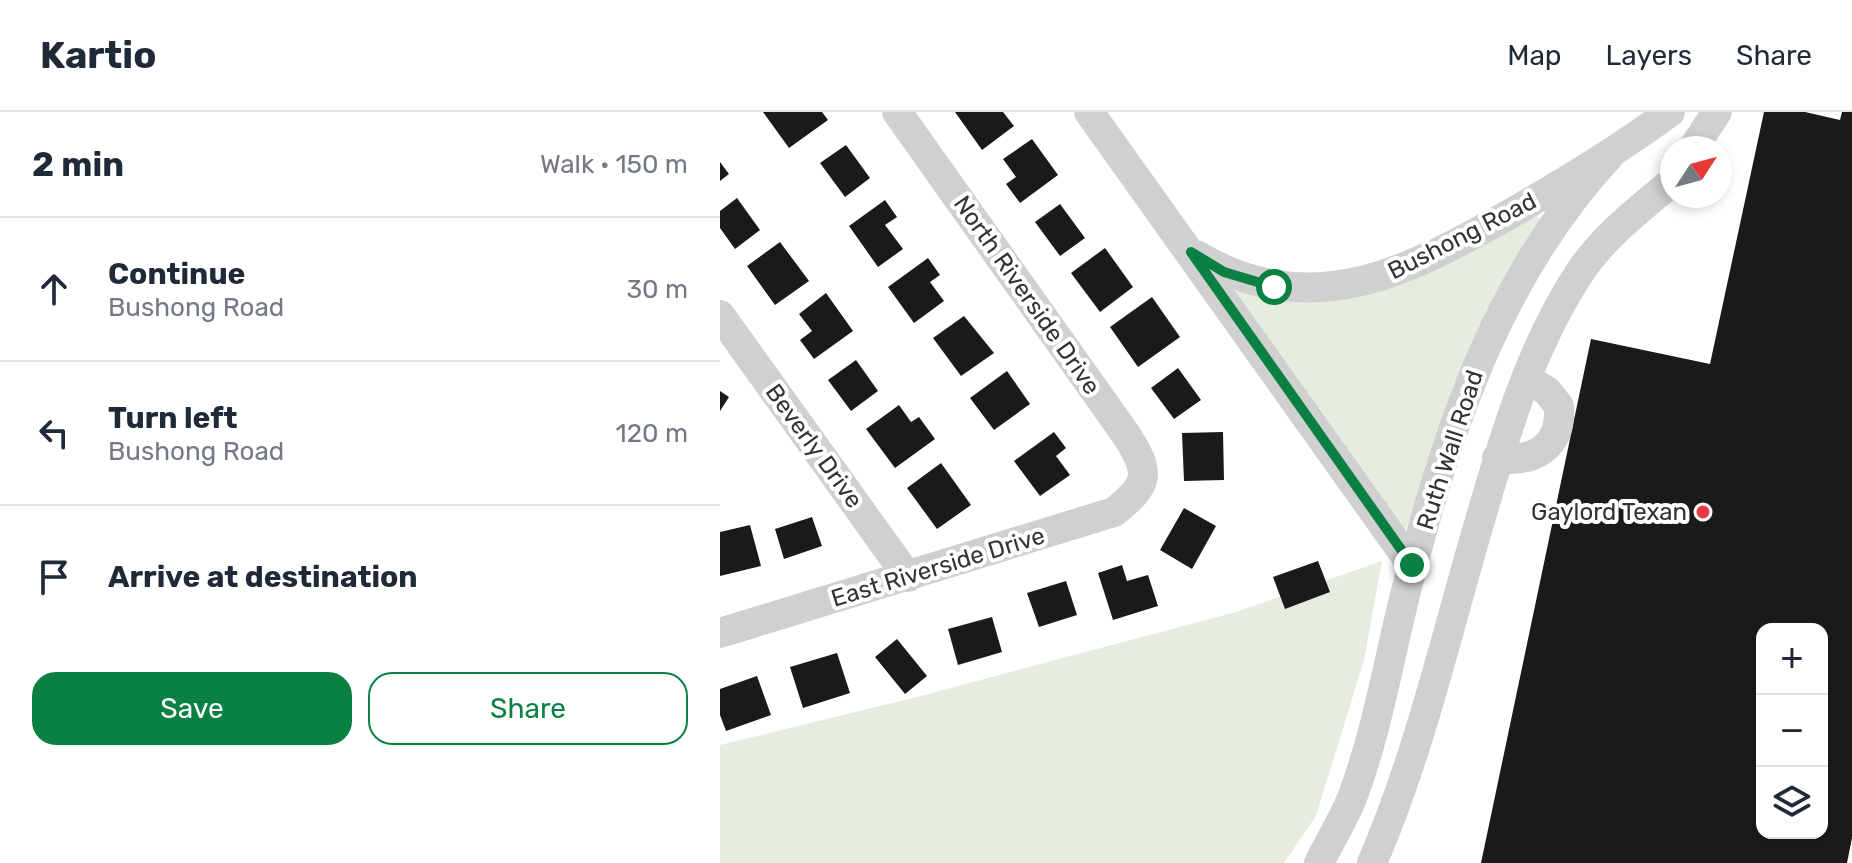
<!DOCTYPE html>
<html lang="en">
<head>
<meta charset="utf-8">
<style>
  :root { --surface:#fff; --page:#f6f6f7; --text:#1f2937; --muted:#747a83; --line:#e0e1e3; --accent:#0b8043 }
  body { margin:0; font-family:Rubik,sans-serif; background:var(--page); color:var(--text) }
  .controls { position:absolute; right:24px; bottom:24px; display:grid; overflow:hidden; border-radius:16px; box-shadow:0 4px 12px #0003 }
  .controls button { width:72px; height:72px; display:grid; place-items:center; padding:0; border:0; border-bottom:2px solid var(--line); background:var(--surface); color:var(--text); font:40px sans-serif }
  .compass { position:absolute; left:940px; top:24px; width:72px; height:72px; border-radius:50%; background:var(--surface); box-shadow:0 4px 12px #0003; rotate:54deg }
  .stop { position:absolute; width:24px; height:24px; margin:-18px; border:6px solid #0b8043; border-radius:50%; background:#fff }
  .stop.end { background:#0b8043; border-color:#fff; box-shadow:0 2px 8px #0008 }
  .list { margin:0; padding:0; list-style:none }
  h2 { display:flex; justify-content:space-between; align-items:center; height:104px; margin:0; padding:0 32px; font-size:34px }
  h2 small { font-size:26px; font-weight:400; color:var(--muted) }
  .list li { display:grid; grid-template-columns:52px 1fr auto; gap:24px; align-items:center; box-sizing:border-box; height:144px; padding:0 32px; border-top:2px solid var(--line) }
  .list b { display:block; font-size:30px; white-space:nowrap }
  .list p { margin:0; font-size:26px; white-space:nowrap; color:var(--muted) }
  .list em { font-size:26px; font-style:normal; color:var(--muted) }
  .actions { display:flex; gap:16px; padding:24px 32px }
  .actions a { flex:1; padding:18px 0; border:2px solid var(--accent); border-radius:24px; text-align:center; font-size:28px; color:var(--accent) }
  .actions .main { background:var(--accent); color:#fff }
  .icon { flex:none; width:44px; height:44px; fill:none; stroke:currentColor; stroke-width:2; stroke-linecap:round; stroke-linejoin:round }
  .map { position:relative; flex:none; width:1132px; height:751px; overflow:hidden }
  header { display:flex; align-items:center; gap:48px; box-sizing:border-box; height:112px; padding:0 40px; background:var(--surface); border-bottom:2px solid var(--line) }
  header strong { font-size:38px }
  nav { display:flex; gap:44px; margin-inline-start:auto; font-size:28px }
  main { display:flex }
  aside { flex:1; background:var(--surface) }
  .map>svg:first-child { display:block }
  .green { fill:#e6ecdf }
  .building { fill:#1a1a1a; fill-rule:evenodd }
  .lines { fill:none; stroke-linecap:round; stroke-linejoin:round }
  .minor { stroke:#d0d0d0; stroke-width:30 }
  .route { stroke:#0b8043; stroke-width:10 }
  .poi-dot { fill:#e63946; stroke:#fff; stroke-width:3 }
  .labels { text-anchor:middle; stroke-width:8; stroke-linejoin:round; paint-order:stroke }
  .street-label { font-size:24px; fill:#333; stroke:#fff }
  .poi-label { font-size:24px; fill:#333; stroke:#fff; text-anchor:end }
</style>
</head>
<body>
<header>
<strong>Kartio</strong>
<nav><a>Map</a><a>Layers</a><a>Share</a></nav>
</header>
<main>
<aside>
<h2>2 min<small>Walk · 150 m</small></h2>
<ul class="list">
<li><svg class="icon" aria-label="ahead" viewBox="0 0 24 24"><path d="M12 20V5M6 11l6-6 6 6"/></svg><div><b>Continue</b><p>Bushong Road</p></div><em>30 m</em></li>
<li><svg class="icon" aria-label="left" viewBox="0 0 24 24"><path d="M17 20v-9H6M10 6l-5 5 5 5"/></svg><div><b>Turn left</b><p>Bushong Road</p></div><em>120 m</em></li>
<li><svg class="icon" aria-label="arrive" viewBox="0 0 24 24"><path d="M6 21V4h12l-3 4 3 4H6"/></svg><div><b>Arrive at destination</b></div></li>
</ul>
<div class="actions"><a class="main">Save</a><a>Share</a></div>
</aside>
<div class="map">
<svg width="1132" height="751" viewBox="0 0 1132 751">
  <rect width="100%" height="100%" fill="#fff"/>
  <path class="green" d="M813 99 820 108 785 168 684 422 510 182 519 175 561 184Z
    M662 449 644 548 596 704 564 751H0V633L197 585 516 500Z"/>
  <path class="building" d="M43 0H102L108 8 69 36Z
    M235 0H283L294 14 262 38Z
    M1044 0H1085L1120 8 1122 0H1132V726L1127 751H761L871 227 990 252ZM1042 517H1102V721H1042Z
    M312 27 338 63 300 91 286 72 296 65 283 47Z
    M126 33 150 66 125 85 100 51Z
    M0 50 9 62 0 69Z
    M17 86 40 118 15 137 0 116V99Z
    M165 88 177 105 165 113 183 137 158 155 129 114Z
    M340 92 365 126 340 144 315 110Z
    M60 130 89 169 55 193 27 154Z
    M385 136 413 175 380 200 351 161Z
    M208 146 220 163 210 170 224 189 194 211 168 175Z
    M106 181 133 219 94 247 80 228 92 219 79 202Z
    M432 185 460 225 418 255 390 215Z
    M244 204 274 241 241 264 213 226Z
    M136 248 158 279 131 299 108 268Z
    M458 256 481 288 454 307 431 276Z
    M287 259 310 292 274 318 250 286Z
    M0 279 9 285 0 299Z
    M179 293 191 310 199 305 215 327 175 356 146 317Z
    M334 320 346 336 336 344 350 363 320 384 294 349Z
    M503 320 504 368 464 369 462 321Z
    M221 351 251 393 217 417 187 376Z
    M464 396 496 414 472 457 440 438Z
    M92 405 102 434 64 447 55 417Z
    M30 413 41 454 0 464V420Z
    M598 449 610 480 565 497 553 465Z
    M402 453 407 469 428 463 438 494 393 508 378 461Z
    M346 469 357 503 319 515 307 481Z
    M272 505 282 540 238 553 228 517Z
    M177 527 207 564 185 582 155 545Z
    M117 541 130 581 83 596 70 555Z
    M37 564 51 603 6 619 0 603V577Z"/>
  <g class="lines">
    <path class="minor" d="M369 0 692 453
      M973 36 997 0
      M476 143C592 212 690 159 795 99 849 68 900 37 950 0
      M0 203 188 465
      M777 346C814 351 842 335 839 294L827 279 807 267
      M0 521 394 400C429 372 431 362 407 324L177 0
      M599 751C610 729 623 708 632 686 660 612 671 532 692 456 731 306 782 160 889 44
      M652 751C698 645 724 532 756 422 782 333 807 242 858 163 881 127 919 97 952 70"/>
  </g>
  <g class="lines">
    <path class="route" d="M554 175 504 160 471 140 692 453"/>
  </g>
  <circle class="poi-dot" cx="983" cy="400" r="8"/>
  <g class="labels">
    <g class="street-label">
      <text transform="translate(742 124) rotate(-27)" y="8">Bushong Road</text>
      <text transform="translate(307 183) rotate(55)" y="8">North Riverside Drive</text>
      <text transform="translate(94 334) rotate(54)" y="8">Beverly Drive</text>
      <text transform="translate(730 338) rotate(-72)" y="8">Ruth Wall Road</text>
      <text transform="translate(218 455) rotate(-17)" y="8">East Riverside Drive</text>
    </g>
    <g class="poi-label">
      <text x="967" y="408">Gaylord Texan</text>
    </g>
  </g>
</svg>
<div class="controls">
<button>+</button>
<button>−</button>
<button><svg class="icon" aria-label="layers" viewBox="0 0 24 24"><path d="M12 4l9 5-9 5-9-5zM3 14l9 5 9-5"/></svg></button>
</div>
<svg class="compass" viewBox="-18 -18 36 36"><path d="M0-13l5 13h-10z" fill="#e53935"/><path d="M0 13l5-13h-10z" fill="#747a83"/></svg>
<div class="stop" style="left:554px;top:175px"></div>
<div class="stop end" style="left:692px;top:453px"></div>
</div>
</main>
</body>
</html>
